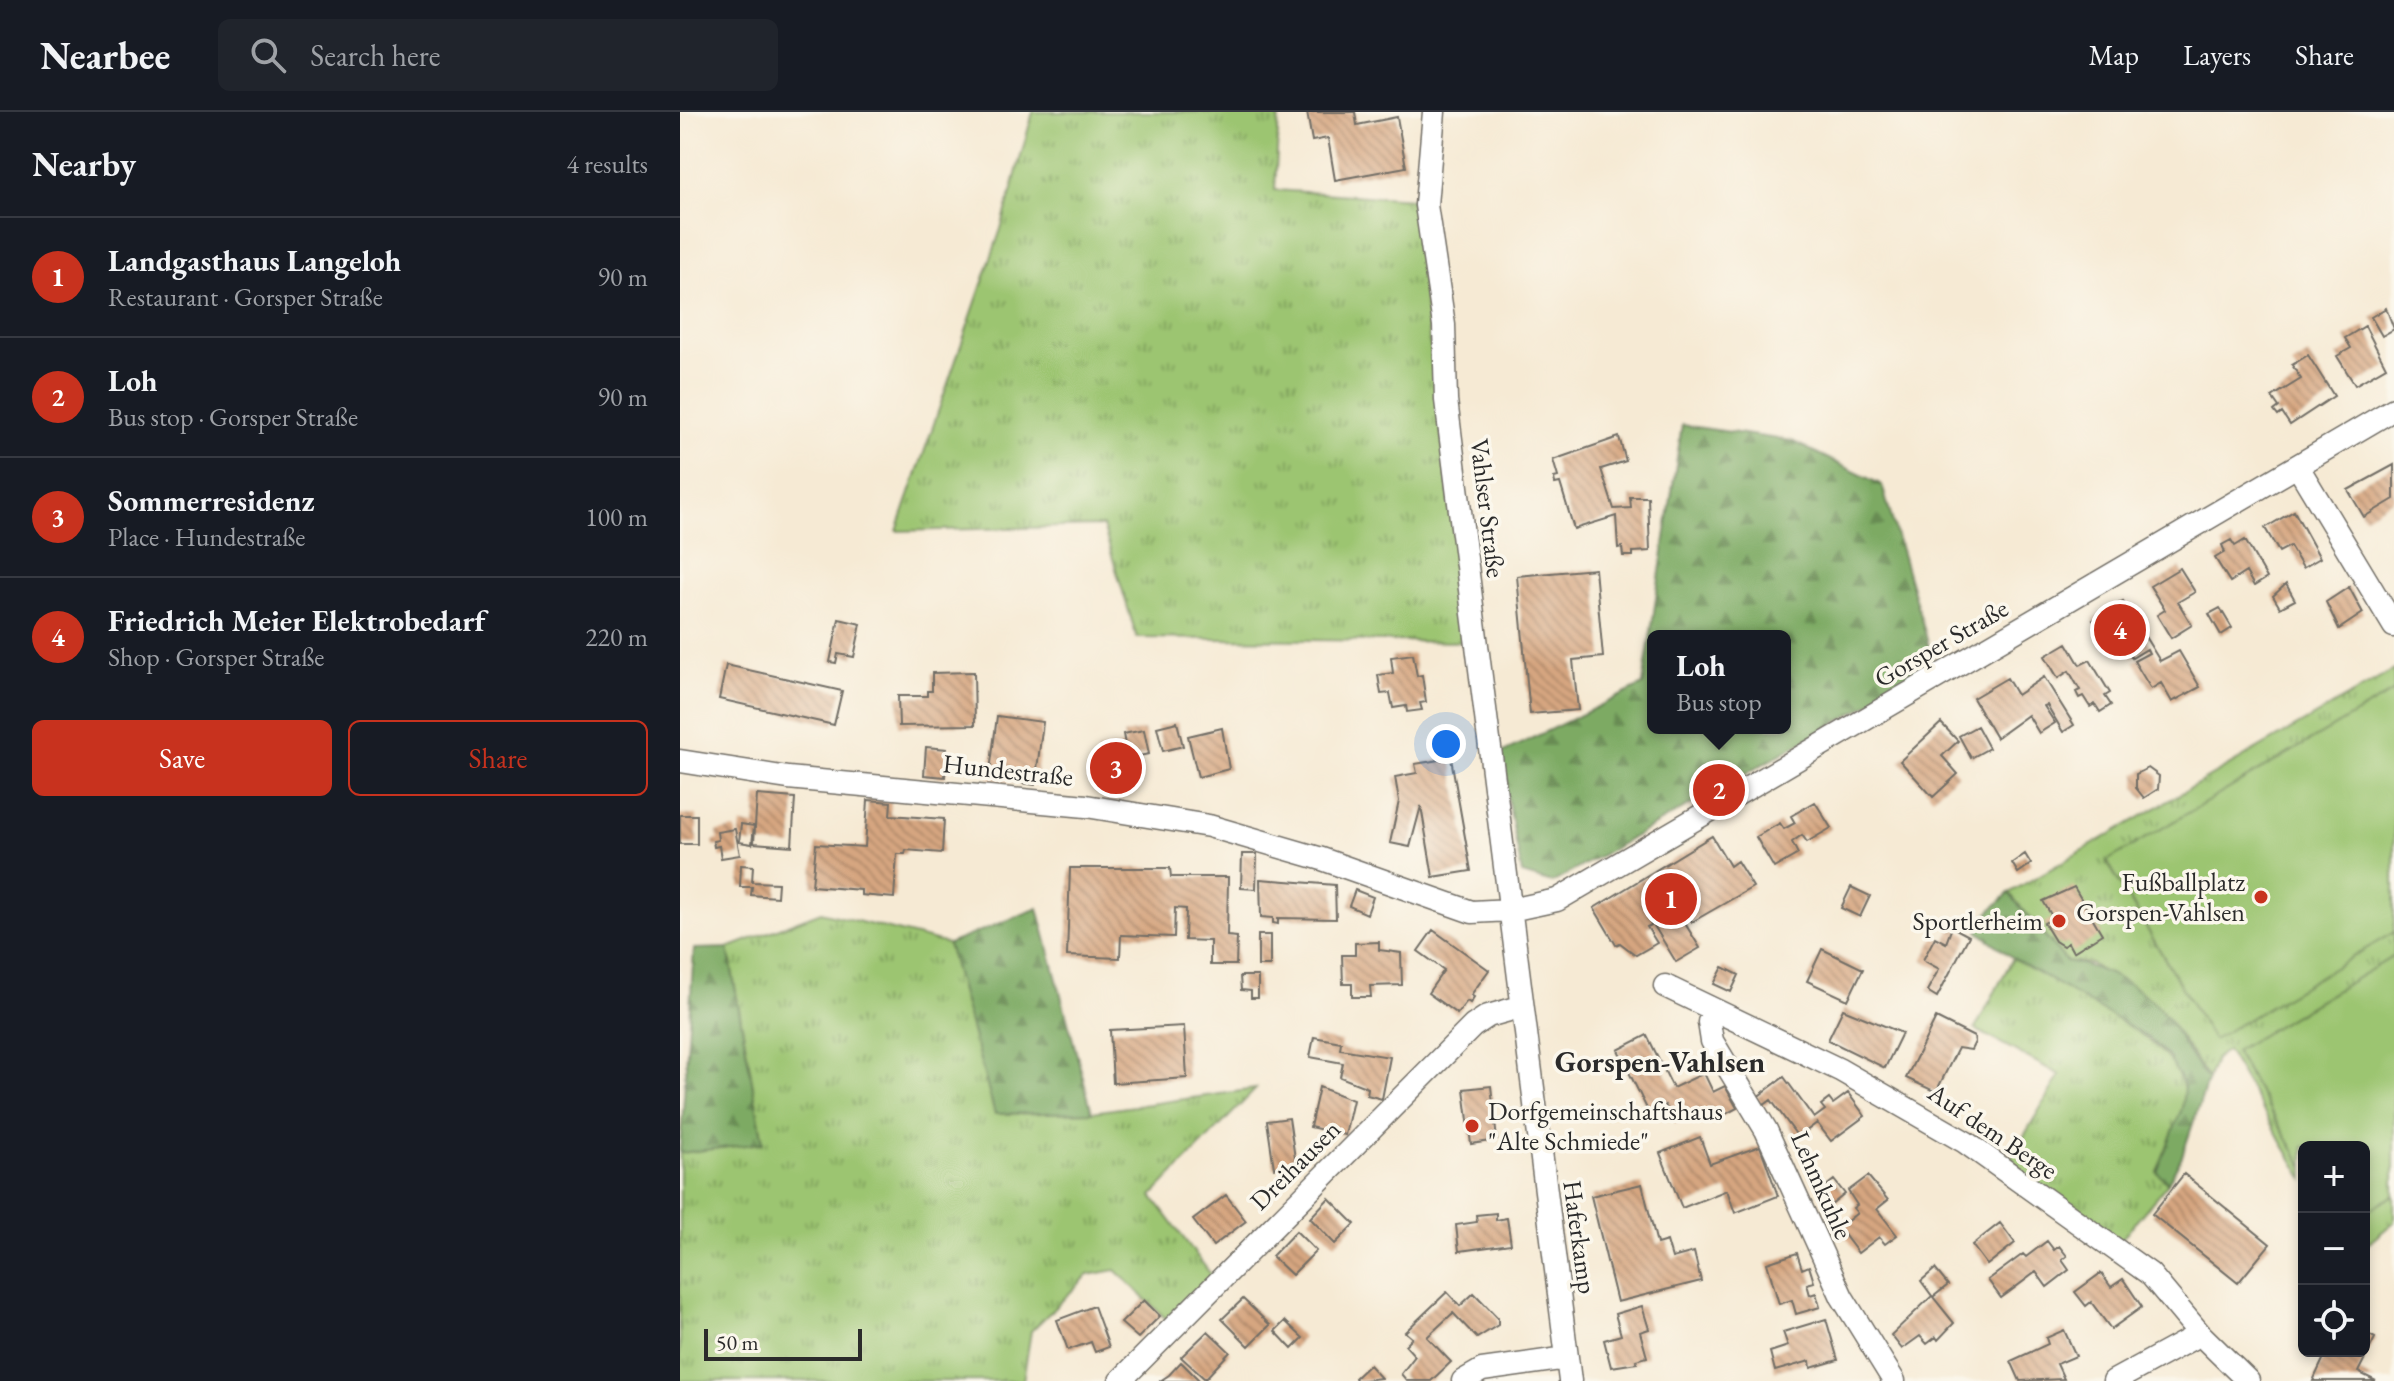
<!DOCTYPE html>
<html lang="en">
<head>
<meta charset="utf-8">
<style>
  :root { --surface:#171b24; --page:#20242c; --text:#f1f3f6; --muted:#9ea1a6; --line:#363941; --accent:#c8321e }
  body { margin:0; font-family:"EB Garamond",serif; background:var(--page); color:var(--text) }
  .controls { position:absolute; right:24px; bottom:24px; display:grid; overflow:hidden; border-radius:12px; box-shadow:0 4px 12px #0003 }
  .controls button { width:72px; height:72px; display:grid; place-items:center; padding:0; border:0; border-bottom:2px solid var(--line); background:var(--surface); color:var(--text); font:40px sans-serif }
  .scale { position:absolute; left:24px; bottom:20px; width:158px; box-sizing:border-box; padding-left:8px; border:4px solid #2b2b2b; border-top:0; font-size:22px; line-height:28px; white-space:nowrap; color:#2b2b2b; -webkit-text-stroke:6px #fbf7ec; paint-order:stroke }
  .you { position:absolute; left:766px; top:632px; width:28px; height:28px; margin:-20px; border:6px solid #fff; border-radius:50%; background:#1a73e8; box-shadow:0 0 0 12px #1a73e833 }
  .badge { display:grid; place-items:center; width:52px; height:52px; border-radius:50%; background:var(--accent); color:#fff; font-size:26px; font-weight:700 }
  .pin { position:absolute; translate:-50% -50%; border:4px solid #fff; box-shadow:0 2px 8px #0006 }
  .popup { position:absolute; left:967px; top:518px; width:144px; height:104px; box-sizing:border-box; display:grid; place-content:center; border-radius:12px; background:var(--surface); filter:drop-shadow(0 2px 6px #0005); font-size:26px; white-space:nowrap; color:var(--muted) }
  .popup b { font-size:30px; color:var(--text) }
  .popup::after { content:''; position:absolute; left:50%; top:100%; margin-left:-16px; border:16px solid transparent; border-top-color:var(--surface) }
  .list { margin:0; padding:0; list-style:none }
  h2 { display:flex; justify-content:space-between; align-items:center; height:104px; margin:0; padding:0 32px; font-size:34px }
  h2 small { font-size:26px; font-weight:400; color:var(--muted) }
  .list li { display:grid; grid-template-columns:52px 1fr auto; gap:24px; align-items:center; box-sizing:border-box; height:120px; padding:0 32px; border-top:2px solid var(--line) }
  .list b { display:block; font-size:30px; white-space:nowrap }
  .list p { margin:0; font-size:26px; white-space:nowrap; color:var(--muted) }
  .list em { font-size:26px; font-style:normal; color:var(--muted) }
  .actions { display:flex; gap:16px; padding:24px 32px }
  .actions a { flex:1; padding:18px 0; border:2px solid var(--accent); border-radius:12px; text-align:center; font-size:28px; color:var(--accent) }
  .actions .main { background:var(--accent); color:#fff }
  .icon { flex:none; width:44px; height:44px; fill:none; stroke:currentColor; stroke-width:2; stroke-linecap:round; stroke-linejoin:round }
  .map { position:relative; flex:none; width:1714px; height:1269px; overflow:hidden }
  header { display:flex; align-items:center; gap:48px; box-sizing:border-box; height:112px; padding:0 40px; background:var(--surface); border-bottom:2px solid var(--line) }
  header strong { font-size:38px }
  nav { display:flex; gap:44px; margin-inline-start:auto; font-size:28px }
  .search { width:560px; height:72px; background:var(--page); display:flex; align-items:center; gap:20px; box-sizing:border-box; padding:0 28px; border-radius:12px; color:var(--muted); font-size:30px }
  main { display:flex }
  aside { flex:1; background:var(--surface) }
  .map>svg:first-child { display:block }
  .grass { fill:url(#grass-tufts); stroke:#64784e; stroke-width:2 }
  .forest { fill:url(#forest-firs); stroke:#546a47; stroke-width:2; fill-rule:evenodd }
  .garden { fill:#9cc571; stroke:#64784e; stroke-width:2 }
  .building { fill:url(#building-back-hatch) }
  .lines { fill:none; stroke-linecap:round; stroke-linejoin:round }
  .minor-casing { stroke:#726e66; stroke-width:25 }
  .minor { stroke:#fff; stroke-width:22 }
  .poi-dot { fill:#c8321e; stroke:#fbf7ec; stroke-width:3 }
  .labels { text-anchor:middle; stroke-width:7; stroke-linejoin:round; paint-order:stroke }
  .street-label { font-size:26px; fill:#2b2b2b; stroke:#fbf7ec }
  .poi-label { font-size:26px; fill:#2b2b2b; stroke:#fbf7ec; text-anchor:end }
  .quarter-label { font-size:30px; font-weight:bold; fill:#2b2b2b; stroke:#fbf7ec }
</style>
</head>
<body>
<header>
<strong>Nearbee</strong>
<div class="search"><svg class="icon" aria-label="search" viewBox="0 0 24 24"><circle cx="10" cy="10" r="6"/><path d="M15 15l6 6"/></svg>Search here</div>
<nav><a>Map</a><a>Layers</a><a>Share</a></nav>
</header>
<main>
<aside>
<h2>Nearby<small>4 results</small></h2>
<ul class="list">
<li><span class="badge">1</span><div><b>Landgasthaus Langeloh</b><p>Restaurant · Gorsper Straße</p></div><em>90 m</em></li>
<li><span class="badge">2</span><div><b>Loh</b><p>Bus stop · Gorsper Straße</p></div><em>90 m</em></li>
<li><span class="badge">3</span><div><b>Sommerresidenz</b><p>Place · Hundestraße</p></div><em>100 m</em></li>
<li><span class="badge">4</span><div><b>Friedrich Meier Elektrobedarf</b><p>Shop · Gorsper Straße</p></div><em>220 m</em></li>
</ul>
<div class="actions"><a class="main">Save</a><a>Share</a></div>
</aside>
<div class="map">
<svg width="1714" height="1269" viewBox="0 0 1714 1269">
  <defs>
    <pattern id="grass-tufts" width="24" height="20" patternUnits="userSpaceOnUse" patternTransform="scale(2)"><rect width="24" height="20" fill="#9cc571"/><path d="M3 7l-1-3M5 7V3M7 7l1-3M15 17l-1-3M17 17v-4M19 17l1-3" fill="none" stroke="#7fa05d"/></pattern>
    <pattern id="forest-firs" width="22" height="20" patternUnits="userSpaceOnUse" patternTransform="scale(2)"><rect width="22" height="20" fill="#7daa63"/><path d="M5 1l3.5 6h-7zM16 11l3.5 6h-7z" fill="#678b52"/></pattern>
    <pattern id="building-back-hatch" width="6" height="6" patternUnits="userSpaceOnUse" patternTransform="scale(2)"><rect width="6" height="6" fill="#d6a680"/><path d="M-1 5l2 2M0 0l6 6M5-1l2 2" fill="none" stroke="#ae8769"/></pattern>
  </defs>
  <rect width="100%" height="100%" fill="#fbf7ec"/>
  <filter id="ink" filterUnits="userSpaceOnUse"><feTurbulence type="fractalNoise" baseFrequency=".0125" numOctaves="2"/><feDisplacementMap in="SourceGraphic" scale="16" xChannelSelector="R" yChannelSelector="G"/><feConvolveMatrix kernelMatrix="1 2 1 2 8 2 1 2 1" color-interpolation-filters="sRGB"/></filter>
  <filter id="wash" filterUnits="userSpaceOnUse"><feTurbulence type="fractalNoise" baseFrequency=".006" numOctaves="4" result="noise"/><feDisplacementMap in="SourceGraphic" scale="32" xChannelSelector="R" yChannelSelector="G"/><feGaussianBlur stdDeviation="1.8" result="paint"/><feColorMatrix in="noise" values="0 0 0 0 0 0 0 0 0 0 0 0 0 0 0 0 0 1.4 0 .05"/><feComposite in="paint" operator="in"/></filter>
  <g filter="url(#wash)">
    <rect width="100%" height="100%" fill="#f6ead4"/>
    <path class="grass" d="M353 0H599L595 78 732 87 787 530 457 526 423 414 217 419 321 117Z
      M1714 558V580L1427 750 1533 927 1714 820V844L1555 939 1624 1055V1067L1547 938 1535 947 1528 967 1488 907 1411 852 1386 849 1329 781Z
      M141 800 268 832 315 1002 412 1000 576 977 472 1084 532 1164 488 1209 436 1158 408 1163 351 1219 343 1269H0V1041L83 1030 48 836Z
      M1333 846C1373 870 1502 930 1504 978 1505 1006 1489 1036 1477 1059L1488 1071 1440 1129 1328 1051 1380 963 1295 917Z
      M1714 1083V1110L1684 1135V1101Z"/>
    <path class="forest" d="M1002 313 1112 329 1202 373 1255 555 872 771 842 762 819 642 963 573ZM973 524H1105V616H973Z
      M1329 781 1386 849C1423 855 1469 877 1490 910 1503 930 1512 950 1528 967L1502 1044 1488 1071 1477 1060 1502 996 1504 975 1489 945 1470 927 1333 846 1298 819 1308 801Z
      M358 796 412 1000 315 1002 268 832Z
      M48 836 83 1031 0 1041 14 837Z"/>
    <path class="garden" d="M1714 579V820L1533 928 1427 749Z
      M1714 844V1083L1684 1101V1035H1624V1055L1555 939Z"/>
    <g id="blocks">
      <path class="building" d="M627 0H675L677 13 717 5 726 55 655 68 648 26 632 29Z
        M1706 196 1714 217 1702 224 1691 205Z
        M1685 214 1706 255 1675 273 1657 244 1671 236 1665 226Z
        M1628 243 1654 284 1610 313 1602 301 1598 304 1594 299 1599 295 1592 285 1621 267 1612 253Z
        M939 325 946 349 921 357 934 397 951 396 950 385H968L970 439 953 440V444H943L942 435 938 436 936 404 894 417 880 371 875 372 874 366 878 365 873 348Z
        M1714 353V387L1684 405 1668 378Z
        M1614 399 1640 446 1623 456 1610 434 1599 440 1585 416Z
        M1551 428 1555 434 1565 428 1587 466 1574 474 1566 460 1550 470 1535 446 1545 440 1542 433Z
        M1500 456 1515 480 1498 490 1512 513 1491 526 1477 503 1485 498 1470 474Z
        M915 457 923 545 893 548 898 598 850 602 837 464Z
        M1606 472 1615 488 1600 496 1593 484Z
        M1669 475 1683 501 1659 517 1646 490Z
        M1443 489 1480 549 1499 539 1520 575 1492 590 1481 571 1471 577 1454 549 1469 541 1467 537 1452 546 1442 529 1430 536 1413 508Z
        M1540 496 1552 516 1541 523 1529 502Z
        M159 507 181 512 174 545 158 542 156 551 150 550Z
        M1387 531 1400 553 1410 548 1430 581 1425 584 1431 593 1420 600 1415 592 1410 595 1403 584 1399 586 1396 580 1400 578 1389 559 1378 566 1365 544Z
        M733 542 737 564 742 563 746 590 740 591 742 598 727 600 726 594 713 596 710 581 701 582 698 563 713 561 711 545Z
        M46 553 162 579 154 613 39 587Z
        M294 560 295 613 219 614 218 584H247V579H252V561Z
        M1364 565 1394 613 1383 620 1367 593 1364 594 1375 611 1359 621 1348 603 1316 626 1293 586 1327 566 1337 583Z
        M317 604 363 610 355 673 309 667Z
        M497 610 503 634 483 639 477 615Z
        M1261 611 1278 629 1262 644 1278 662 1253 685 1220 649Z
        M1297 614 1309 636 1291 646 1279 624Z
        M542 616 549 657 518 665 508 624Z
        M464 618 469 642 449 646 454 667 425 673 417 639 445 633 443 622Z
        M246 635 267 637 265 665 244 663Z
        M771 646 791 759 753 765 741 694 730 735 710 731 719 689 715 665 737 661 735 652Z
        M1468 656 1479 664 1478 677 1464 686 1456 676V662Z
        M77 683 115 686 112 734 74 731Z
        M188 688 211 690 210 703 264 707 262 741 226 738 225 742H217L214 786 181 783V778L132 774 136 732 185 735Z
        M1135 690 1151 716 1127 730 1122 723 1112 730 1118 742 1094 756 1076 725 1100 711 1104 717 1115 711 1111 704Z
        M0 703H17V732H0Z
        M61 712 74 714 72 732 59 730Z
        M55 717 60 743 41 746 39 734 34 735 33 729 38 728 37 720Z
        M1032 724 1050 754 1057 749 1073 775 1012 810 1004 796 998 800 1020 836 996 850 973 812 967 815 977 831 956 843 940 831 936 833 914 796Z
        M562 742H577L576 777 561 776Z
        M1345 742 1351 752 1338 761 1332 751Z
        M61 753 73 754 72 770 98 771 97 785 71 783 72 775H60Z
        M390 756H490L491 765H548L547 824 557 825 556 853H530V829L505 828 506 797 495 796 494 825 441 823 440 846 387 844Z
        M580 767 655 773 656 807 598 806V812L593 811V806L581 805Z
        M1171 775 1190 784 1180 805 1161 796Z
        M1394 775 1422 822 1393 840 1388 831 1383 834 1375 829 1364 811 1373 806 1363 789Z
        M675 778 693 785 687 802 669 794Z
        M1272 815 1289 824 1257 885 1247 879 1259 857 1243 848 1255 825 1266 831Z
        M753 818 809 858 791 883 794 885 790 891 787 889 777 902 748 881 764 858 738 839Z
        M578 823H590V854H578Z
        M699 830V838L721 841 722 873 690 874 691 885H672V872H663L662 843H675V831Z
        M1142 837 1183 857 1168 888 1127 869Z
        M1043 855 1059 863 1051 880 1034 872Z
        M560 864H578V886H571V879L561 878Z
        M1163 897 1222 921 1205 956 1148 928Z
        M1256 906 1294 925 1295 930 1291 938 1278 936 1256 980 1226 966Z
        M504 914 507 966 433 971 430 918Z
        M967 923 993 976 1024 961 1033 980 1045 974 1057 996 1035 1008 1029 998 1008 1009 1006 1005 995 1011 985 993 969 1001 938 938Z
        M634 925 661 930 660 937 710 945 702 987 687 983 688 976 660 965 663 951 630 945Z
        M1104 965 1134 1006 1145 998 1141 993 1149 987 1153 992 1168 981 1185 1004 1151 1029 1137 1011 1118 1025 1091 988 1083 994 1076 986Z
        M811 974 817 1028 791 1032 784 977Z
        M639 975 673 988 665 1023 630 1015Z
        M609 1006 616 1053 594 1056 587 1009Z
        M1020 1025 1030 1052 1080 1034 1098 1084 1055 1101 1047 1078 1002 1096 980 1041Z
        M1504 1062 1590 1132 1558 1171 1472 1102Z
        M1188 1064 1208 1088 1197 1097 1217 1123 1205 1132 1199 1125 1178 1141 1159 1116 1177 1101 1173 1096 1177 1093 1168 1079Z
        M1154 1068 1165 1082 1151 1093 1140 1079Z
        M962 1072 977 1132 987 1129 992 1146 1014 1140 1021 1169 937 1190 911 1084Z
        M546 1083 566 1109 533 1134 513 1108Z
        M649 1086 675 1112 655 1132 630 1106Z
        M816 1101V1108L827 1106 831 1132 779 1139 776 1113 797 1110 796 1103Z
        M1320 1111 1335 1131 1307 1153 1292 1133Z
        M616 1119 636 1139 612 1163 592 1144Z
        M1367 1129 1374 1138 1379 1134 1387 1144 1382 1148 1389 1158 1367 1175 1356 1160 1321 1186 1308 1168 1343 1142 1346 1145Z
        M1117 1141 1122 1157 1129 1154 1134 1170 1127 1172 1130 1183 1136 1181 1140 1195 1116 1202 1112 1188 1099 1192 1087 1151Z
        M1255 1157 1268 1173 1253 1185 1274 1211 1258 1228 1256 1225 1247 1232 1240 1224 1222 1237 1211 1223 1252 1184 1241 1169Z
        M1421 1161 1431 1175 1443 1167 1462 1195 1431 1217 1411 1190 1406 1194 1395 1180Z
        M767 1180 780 1194 794 1181 818 1206V1213L797 1226 773 1201 747 1225 771 1250 751 1269H727L721 1262 735 1244 725 1233 732 1226 725 1220Z
        M563 1187 590 1213 569 1234 542 1207Z
        M464 1188 480 1204 458 1226 441 1211Z
        M414 1194 429 1235 415 1240 411 1230 388 1238 377 1208Z
        M962 1194 969 1217 960 1220 967 1245 956 1248 957 1251 931 1255 924 1228 941 1223 935 1202Z
        M1146 1207 1158 1248 1131 1256 1130 1249 1095 1259 1090 1240 1108 1234 1103 1220Z
        M605 1209 623 1226 612 1237 595 1219Z
        M1384 1218 1396 1244 1377 1252 1384 1267 1340 1269 1331 1249 1368 1232 1366 1226Z
        M528 1219 550 1240 525 1267 501 1245Z
        M1684 1220 1695 1226 1678 1260 1696 1269H1633L1647 1239H1684Z
        M501 1250 520 1269H480L489 1263Z
        M689 1253 701 1266 677 1269 675 1266Z"/>
    </g>
  </g>
  <g filter="url(#ink)">
    <use href="#blocks" fill-opacity="0" stroke="#726e66" stroke-width="2"/>
    <g class="lines">
      <defs>
        <path id="minor" d="M754 0 746 93 764 213 766 288 890 1269
          M1618 355 1714 514
          M0 649 108 666 406 694 529 714 642 747 792 800 830 798 877 788 1714 297
          M985 874 1160 958 1285 1030 1470 1162 1520 1222 1568 1269
          M1036 899 1029 910 1032 929 1086 1018 1162 1185 1214 1269
          M440 1269 793 914 808 904 840 895
          M783 1269 802 1258 887 1246
          M1434 1269 1520 1222"/>
      </defs>
      <use href="#minor" class="minor-casing"/>
      <use href="#minor" class="minor"/>
    </g>
  </g>
  <g class="poi-dot">
    <circle cx="1581" cy="785" r="8"/>
    <circle cx="1379" cy="809" r="8"/>
    <circle cx="792" cy="1014" r="8"/>
  </g>
  <g class="labels">
    <g class="street-label">
      <text transform="translate(808 396) rotate(83)" y="9">Vahlser Straße</text>
      <text transform="translate(1261 531) rotate(-30)" y="9">Gorsper Straße</text>
      <text transform="translate(328 658) rotate(6)" y="9">Hundestraße</text>
      <text transform="translate(1313 1019) rotate(34)" y="9">Auf dem Berge</text>
      <text transform="translate(615 1053) rotate(-45)" y="9">Dreihausen</text>
      <text transform="translate(1142 1073) rotate(66)" y="9">Lehmkuhle</text>
      <text transform="translate(900 1125) rotate(82)" y="9">Haferkamp</text>
    </g>
    <g class="poi-label">
      <text x="1565" y="779">Fußballplatz<tspan x="1565" dy="30">Gorspen-Vahlsen</tspan></text>
      <text x="1363" y="818">Sportlerheim</text>
      <text x="808" y="1008" text-anchor="start">Dorfgemeinschaftshaus<tspan x="808" dy="30">"Alte Schmiede"</tspan></text>
    </g>
    <g class="quarter-label">
      <text x="980" y="960">Gorspen-Vahlsen</text>
    </g>
  </g>
</svg>
<div class="controls">
<button>+</button>
<button>−</button>
<button><svg class="icon" aria-label="locate" viewBox="0 0 24 24"><circle cx="12" cy="12" r="6"/><path d="M12 2v4M12 18v4M2 12h4M18 12h4"/></svg></button>
</div>
<div class="scale">50 m</div>
<div class="you"></div>
<div class="pin badge" style="left:991px;top:787px">1</div>
<div class="pin badge" style="left:1039px;top:678px">2</div>
<div class="popup"><b>Loh</b>Bus stop</div>
<div class="pin badge" style="left:436px;top:656px">3</div>
<div class="pin badge" style="left:1440px;top:518px">4</div>
</div>
</main>
</body>
</html>
